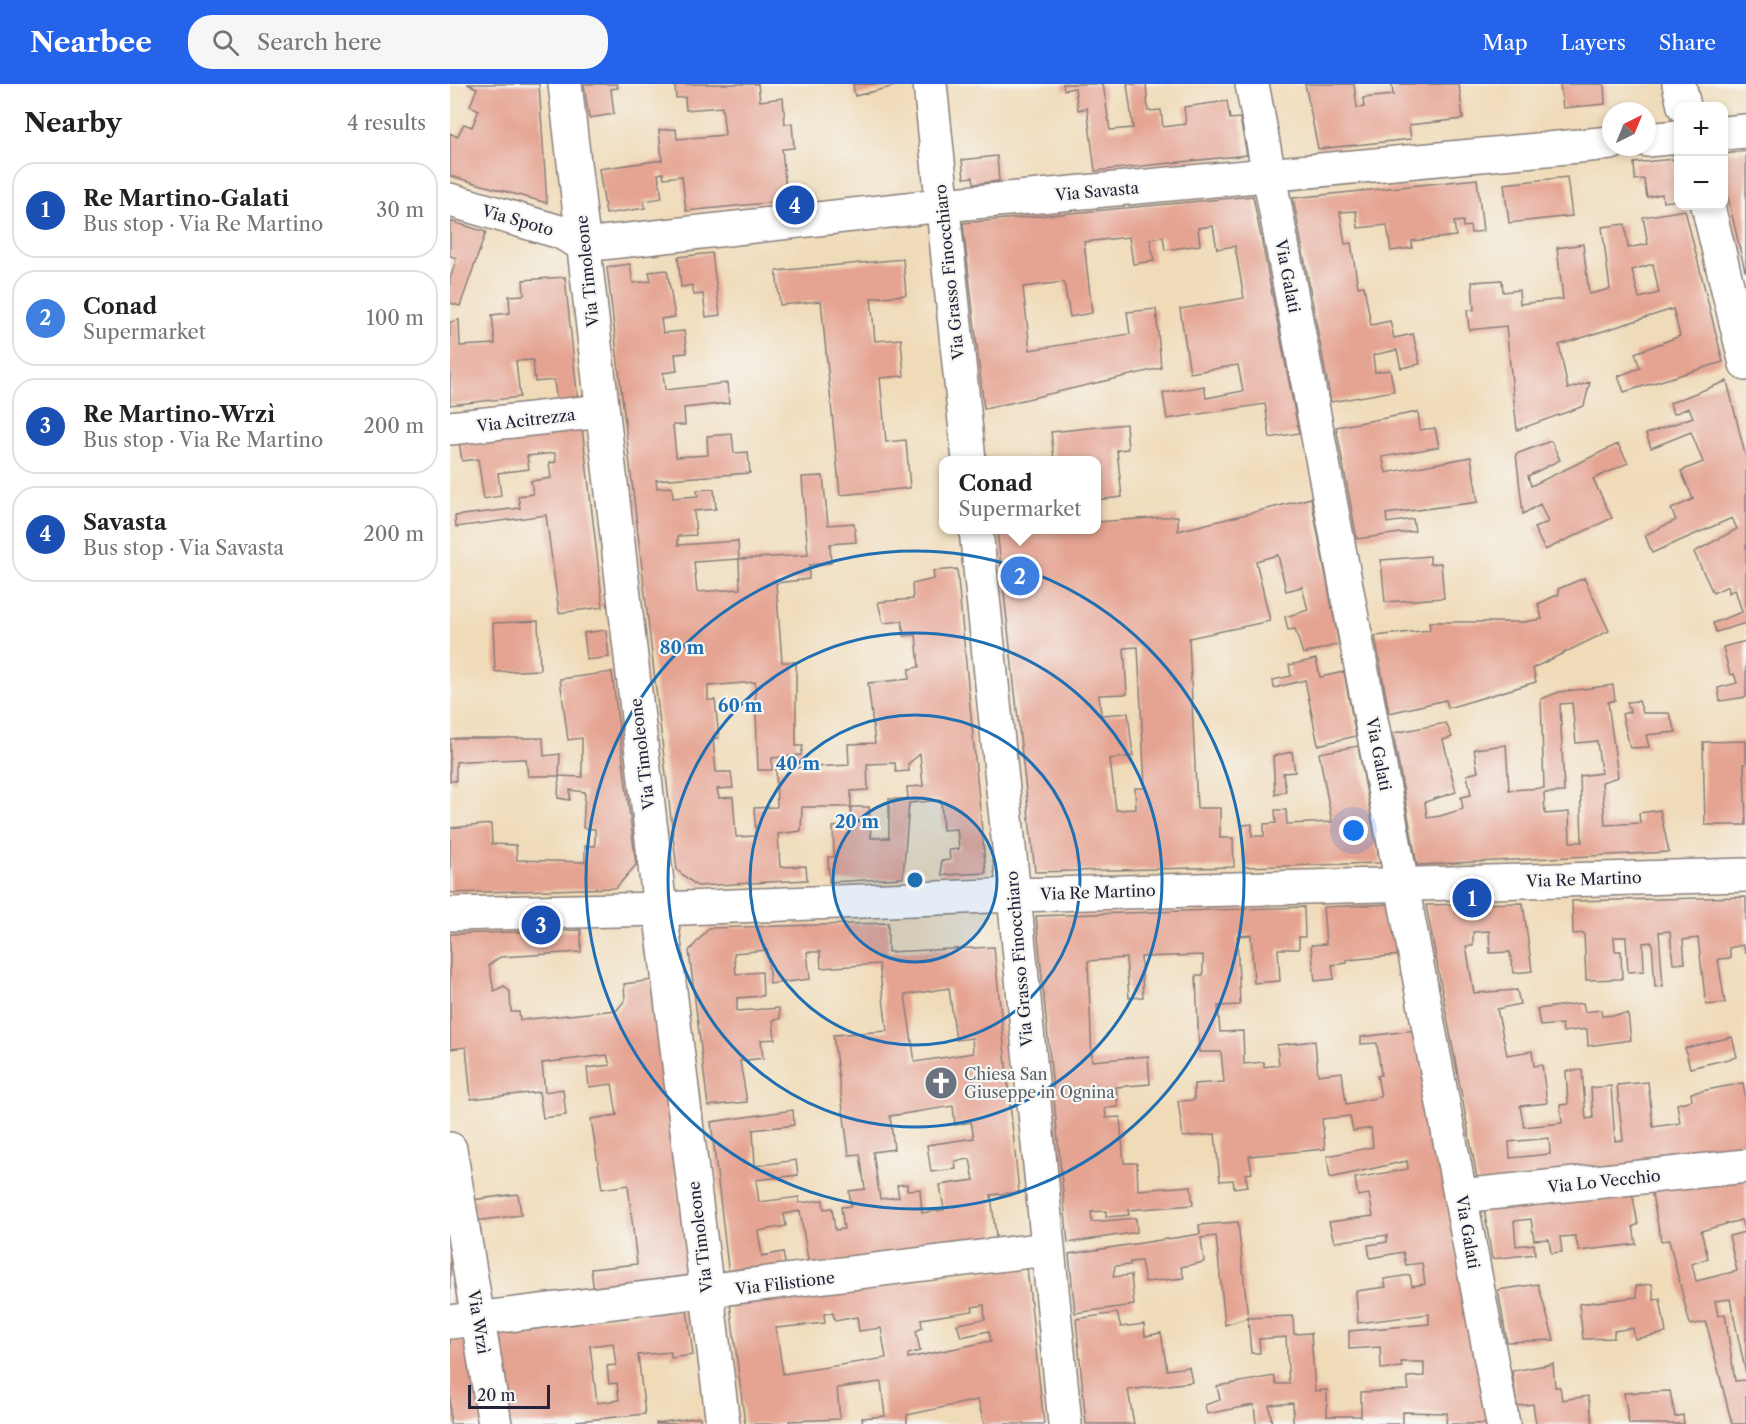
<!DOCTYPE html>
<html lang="en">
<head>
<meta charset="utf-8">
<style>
  :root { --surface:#fff; --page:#f6f6f6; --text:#202124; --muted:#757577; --line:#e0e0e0; --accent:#2563eb }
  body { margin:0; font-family:"Libre Caslon Text",serif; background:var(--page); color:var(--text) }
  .controls { position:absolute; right:18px; top:18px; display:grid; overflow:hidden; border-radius:12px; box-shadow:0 3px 9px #0003 }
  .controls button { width:54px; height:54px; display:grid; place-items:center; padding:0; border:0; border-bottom:2px solid var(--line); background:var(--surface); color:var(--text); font:30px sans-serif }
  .compass { position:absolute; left:1152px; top:18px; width:54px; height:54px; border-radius:50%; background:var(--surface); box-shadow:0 3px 9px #0003; rotate:43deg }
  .scale { position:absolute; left:18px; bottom:15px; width:82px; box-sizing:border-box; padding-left:6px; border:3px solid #22223b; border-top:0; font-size:16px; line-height:21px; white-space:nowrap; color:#22223b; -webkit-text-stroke:4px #f6f6f2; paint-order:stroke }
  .you { position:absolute; left:904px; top:747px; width:21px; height:21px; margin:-15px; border:4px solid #fff; border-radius:50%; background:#1a73e8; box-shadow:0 0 0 9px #1a73e833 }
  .badge { display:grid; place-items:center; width:39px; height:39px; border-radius:50%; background:var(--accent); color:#fff; font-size:20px; font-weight:700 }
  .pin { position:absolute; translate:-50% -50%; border:3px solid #fff; box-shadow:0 2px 6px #0006 }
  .popup { position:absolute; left:489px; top:372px; width:162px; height:78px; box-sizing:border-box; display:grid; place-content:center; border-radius:12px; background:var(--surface); filter:drop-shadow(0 2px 4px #0005); font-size:20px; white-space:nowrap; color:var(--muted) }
  .popup b { font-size:22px; color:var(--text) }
  .popup::after { content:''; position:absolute; left:50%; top:100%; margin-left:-12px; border:12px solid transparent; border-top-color:var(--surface) }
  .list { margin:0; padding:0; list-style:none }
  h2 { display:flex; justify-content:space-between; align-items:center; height:78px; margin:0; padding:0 24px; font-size:26px }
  h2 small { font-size:20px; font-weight:400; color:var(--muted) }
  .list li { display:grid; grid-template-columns:39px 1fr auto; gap:18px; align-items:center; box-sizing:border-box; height:96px; margin:0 12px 12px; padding:0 12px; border:2px solid var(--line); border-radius:24px }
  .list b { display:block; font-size:22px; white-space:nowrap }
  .list p { margin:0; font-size:20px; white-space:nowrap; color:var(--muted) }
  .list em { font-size:20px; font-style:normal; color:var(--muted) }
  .icon { flex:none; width:33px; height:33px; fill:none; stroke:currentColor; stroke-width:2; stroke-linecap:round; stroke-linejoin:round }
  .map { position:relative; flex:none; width:1296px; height:1340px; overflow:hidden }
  header { display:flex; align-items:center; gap:36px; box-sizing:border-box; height:84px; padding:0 30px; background:var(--accent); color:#fff }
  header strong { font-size:28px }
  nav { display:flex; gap:33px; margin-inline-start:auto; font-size:21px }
  .search { width:420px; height:54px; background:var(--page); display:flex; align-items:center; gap:15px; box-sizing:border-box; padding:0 21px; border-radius:24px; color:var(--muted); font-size:22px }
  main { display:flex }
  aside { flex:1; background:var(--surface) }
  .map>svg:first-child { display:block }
  .building { fill:#e5a391; fill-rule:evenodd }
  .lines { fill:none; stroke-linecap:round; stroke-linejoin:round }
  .street-casing { stroke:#897e7a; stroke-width:36 }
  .secondary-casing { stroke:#897e7a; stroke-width:36 }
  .street { stroke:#fff; stroke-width:33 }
  .secondary { stroke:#fff; stroke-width:33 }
  .ring { fill:none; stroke:#1f6fb2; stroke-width:3 }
  .labels { text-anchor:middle; stroke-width:4.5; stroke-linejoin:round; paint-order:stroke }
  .street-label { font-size:16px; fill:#22223b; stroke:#f6f6f2 }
  .worship-label { font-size:16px; fill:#5b616d; stroke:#f6f6f2; text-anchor:start }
  .centre { fill:#1f6fb2; stroke:#f6f6f2; stroke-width:3 }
  .ring-label { font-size:18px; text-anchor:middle; font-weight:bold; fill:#1f6fb2; stroke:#f6f6f2; stroke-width:4.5; stroke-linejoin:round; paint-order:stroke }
</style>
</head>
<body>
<header>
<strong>Nearbee</strong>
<div class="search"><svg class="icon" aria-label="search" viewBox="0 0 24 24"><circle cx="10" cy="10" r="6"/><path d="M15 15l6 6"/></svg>Search here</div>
<nav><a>Map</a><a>Layers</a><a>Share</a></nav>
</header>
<main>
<aside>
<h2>Nearby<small>4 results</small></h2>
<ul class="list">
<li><span class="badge" style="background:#1a4fb4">1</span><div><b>Re Martino-Galati</b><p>Bus stop · Via Re Martino</p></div><em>30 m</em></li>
<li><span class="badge" style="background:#3f7fe0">2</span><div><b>Conad</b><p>Supermarket</p></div><em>100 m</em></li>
<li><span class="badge" style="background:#1a4fb4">3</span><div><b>Re Martino-Wrzì</b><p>Bus stop · Via Re Martino</p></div><em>200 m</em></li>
<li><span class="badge" style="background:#1a4fb4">4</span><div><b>Savasta</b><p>Bus stop · Via Savasta</p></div><em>200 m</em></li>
</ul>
</aside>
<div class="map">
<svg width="1296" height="1340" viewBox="0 0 1296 1340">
  <rect width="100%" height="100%" fill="#f6f6f2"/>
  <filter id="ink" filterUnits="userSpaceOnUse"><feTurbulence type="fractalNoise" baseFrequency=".0167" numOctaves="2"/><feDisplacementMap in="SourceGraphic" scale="12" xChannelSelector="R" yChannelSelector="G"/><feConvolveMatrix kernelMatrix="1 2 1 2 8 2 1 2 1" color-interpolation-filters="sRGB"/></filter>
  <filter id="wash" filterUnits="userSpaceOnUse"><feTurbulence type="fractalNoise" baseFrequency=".008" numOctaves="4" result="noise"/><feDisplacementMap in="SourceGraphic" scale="24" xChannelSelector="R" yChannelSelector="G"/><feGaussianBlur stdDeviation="1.35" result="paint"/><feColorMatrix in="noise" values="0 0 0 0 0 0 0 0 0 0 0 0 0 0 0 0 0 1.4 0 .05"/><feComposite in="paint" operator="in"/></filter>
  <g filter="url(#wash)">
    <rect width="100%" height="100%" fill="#f0dbb9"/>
    <g id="blocks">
      <path class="building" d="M17 0H89L97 119 0 92V49L7 53 14 40 22 43 29 26 20 22 27 4Z
        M134 0H167L168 4 161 5 164 30 139 34Z
        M225 0H308L310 17 333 14 335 40 342 39 344 64 332 65 337 117 236 127 232 92 214 94 213 89 208 90 212 114 194 117 195 124 156 130 149 85 212 76 209 46 226 45 227 55 275 51 272 23 236 26 235 13 226 14Z
        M403 0H449V1L405 12Z
        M613 0H653L660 46 683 44 677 0H696L698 27 711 26 713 43 736 40 734 23 777 17 780 35 790 34 797 71 645 87 637 24 628 26 625 4 614 6Z
        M855 0H904L907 24 914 23 913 14 943 11 942 0H1009L1013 35 959 41 961 55 868 65Z
        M1110 0H1154L1155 20 1113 24Z
        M1296 67V187H1295L1274 97V70Z
        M547 72 549 97 524 100 523 93 514 94 512 76Z
        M1223 75 1228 98V116L1213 118 1212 110 1197 113 1194 95 1185 96 1184 79Z
        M1117 93 1122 132 1059 139 1054 100Z
        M1027 95 1033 147 1021 149 1020 142 1013 143V137L1004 138 1006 152 962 157V164L941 167 937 141 908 144 906 127 890 128 895 160 901 159 908 203 914 202 921 241 940 237 944 254 963 250 970 280 951 284 947 266 923 271 925 288 940 286 944 307 881 318 843 114Z
        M803 112 849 349 820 354 815 320 717 335 713 309 754 302 756 314 793 307 788 281 740 289 730 225 794 214 785 162 767 165 763 142 748 144 750 161 715 166 713 153 700 155 704 177 683 180 679 153 634 158 642 229 620 233 614 198 573 203 580 266 680 250 677 228 706 225 711 284 534 325 513 139Z
        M1235 126 1273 278 1174 308 1168 292 1190 284 1185 269 1230 252 1223 225 1109 261 1118 305 1140 298 1134 322 1067 346 1056 242 1019 246 1017 226H1024L1022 198 1052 196 1053 208 1069 206 1070 220 1113 215 1107 164 1133 160 1139 210 1160 205 1152 143 1175 140 1178 164 1198 160 1193 133ZM1203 180 1209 209 1189 214 1182 186Z
        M0 137 36 148 10 222 0 219V195L7 174 0 172Z
        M262 169 270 231 256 233 253 210 244 211 242 201 231 203 228 173Z
        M453 175 456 211 421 214 425 257 451 255 454 292 430 294 436 358 456 356 460 404 390 411 371 217 330 221 326 187Z
        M180 180 183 199 201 197 199 188 217 186 225 233 211 235 213 249 234 247 237 269 225 270 227 287 213 289 215 306 277 299 279 319 234 324 235 341H223L226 373 258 371 257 352 282 350 284 369 298 368 300 389 206 396 207 404 222 403 223 414 248 412 247 406 264 405 266 425 244 427 246 451 228 452V461L288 457 289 475 358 471 352 393 373 392 378 441 404 439 406 458 380 460 381 479 359 481V495L326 499 332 578H346V662H353L351 671 322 674V686H308L305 598 258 602V616H265L269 654H263L266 688H281L283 704 267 705 269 714 283 713 286 753 306 752 304 724 327 723 326 685 399 681 398 660 425 659 418 599 459 595V585L469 583 466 551 454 552 452 537 433 539 428 518 463 515 462 500 484 495 483 487 507 485 536 789 492 791 491 777 500 776 499 766 509 765 507 745 493 746 491 716 459 719 453 794 379 798 378 773H384L383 743 392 742 393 733H401V723H419L421 754H439V715H458L457 703 473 702 470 670 458 680 459 687 446 688 445 679 417 680 418 706 401 707V723H352L351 747 328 750 330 783 356 782 357 796 247 802 227 786 157 183ZM289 475 290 505 247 508 244 478Z
        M115 193 128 318 107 320 104 296 85 298 83 276 66 277 70 313 0 321V238L9 236 10 262 45 260 42 231 60 229 59 212 74 211 73 196Z
        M1277 297 1296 374V539L1266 548 1263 539 1292 528 1285 505 1279 509 1278 502 1263 509 1244 468 1287 445 1282 434 1202 469 1195 451 1226 436 1221 425 1243 415 1231 387 1253 378 1241 348 1201 364 1196 350 1243 333 1239 324 1223 330 1220 319Z
        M968 328 970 346 985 344 989 363 932 373 936 389 1021 373 1028 418 936 430 937 439 963 435 965 447 907 455 886 343Z
        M676 340 678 365 667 366 672 413 646 416V376H604L601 348Z
        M132 343 153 523 109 529 96 431 6 443 5 432 70 424 68 412 83 410 81 397 101 394 99 379 106 378 105 369 77 372 79 385 48 389 51 412 34 415 28 375 12 377 9 358Z
        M1101 357 1110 376 1078 392 1081 402 1168 360 1178 379 1143 395 1162 434 1095 466 1084 444 1098 438 1090 420 1073 430 1066 370Z
        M861 414 889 560 853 570 845 545 838 546 835 533 858 526 852 503 836 507 828 471 806 477 820 537 739 554 747 724H770V754H783L784 783 585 788 547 446H646V438L728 432V447ZM688 563 695 704H685L686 725 666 726 660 675 683 672 678 629 651 631 649 611 677 610 674 564Z
        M980 472V480L991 479 994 514 935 518 931 476Z
        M1134 494 1159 547 1083 584 1086 598 998 624 996 616 939 629 925 552 980 546 979 538H1074L1092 535 1088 520 1109 510 1108 505Z
        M88 537 90 586 45 588 43 539Z
        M156 546 159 573 137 576 134 549Z
        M1296 557V613L1270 617 1268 604 1287 599 1284 590 1280 591 1273 563Z
        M866 575 870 593 894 588 906 652 868 661 855 596 824 604 823 596 841 592 839 581Z
        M162 588 186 781 166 804 0 809V744L41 740 42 760 66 761 67 776 135 778V762H145V745L133 744 135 708 120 706V716L108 714 109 692 132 693V654L118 656 110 595Z
        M1163 601 1165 616 1158 618 1168 693 1152 698 1155 741 1190 739 1189 729 1210 726 1219 768 967 781 943 649 996 639 1002 653 993 656 1006 708 975 718 977 734 990 732 1013 725 1011 713 1021 711 1017 691 1028 688 1024 665 1056 661 1059 706 1094 704 1091 615 1109 608ZM1122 619 1126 659 1147 657 1151 689 1130 692 1132 758H1120L1119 728 1095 730 1094 709 1114 708 1110 620Z
        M1189 617 1193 629H1219L1226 648 1196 651 1199 663 1180 664 1172 630 1180 628 1177 618Z
        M8 654H93L94 672 110 670 109 692H78L76 675 15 677 6 678V697H0V655Z
        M1296 657V680H1294L1296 741H1255L1253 658Z
        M908 662 930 779 794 783 793 741 802 740V752H814V740L826 739 825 726H836L837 740 882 738 869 669Z
        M842 668 845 688 833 689 836 707 825 711 823 672Z
        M1296 813V870L1293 861 1279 864 1281 874 1268 875 1275 919 1256 921 1248 854 1233 856 1235 879 1223 880 1220 847 1209 848 1213 902 1205 903 1202 858 1193 859 1194 887 1178 888 1176 853H1164L1165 867H1171L1172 895 1136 896 1134 849 1123 850 1122 817Z
        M1073 819 1082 887 1064 889 1060 868 1040 869 1039 847 1023 848V862H1016L1024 909 1067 906 1070 920 1047 925 1057 971 1082 967 1084 982 1092 981 1097 1019 1070 1022 1074 1043 1112 1039 1110 1021 1118 1020 1116 987 1132 986 1136 1035 1143 1034 1141 1004 1161 1002 1165 1057 1173 1056 1167 1001 1198 998 1203 1043 1230 1039 1227 1020 1242 1016 1241 1009 1293 999 1296 1016V1070L1028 1099 976 821ZM1099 1054 1100 1070 1060 1074 1059 1058Z
        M943 820 952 871 897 876V879L882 881 884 895 865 897 861 861 876 860 873 823Z
        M854 823 855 853H849V865H828L830 897 804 899 801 851 787 852 790 921 768 922 770 948 793 947 794 980 814 978V983L829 981 827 961 865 957 868 991 892 988 896 1020 931 1013 927 992 931 991 927 959 911 960V953L966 946 1038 1340H996L997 1329 953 1328V1340H843V1319L819 1321 822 1340H806L804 1321 757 1330 755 1321 770 1316 767 1302 824 1292 826 1300H839L836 1253 809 1255 810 1269H801L798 1234 843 1232 844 1250 861 1249 865 1307 877 1306V1332H911V1308L959 1306 957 1293 974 1292V1278H951L952 1283 931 1285 930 1263 899 1265V1247L979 1240V1230L908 1239 906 1207 936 1203 934 1195 960 1191 962 1202 975 1200 972 1179 956 1181 953 1168 920 1174 918 1161 937 1158V1151L884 1158 879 1138 923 1132 919 1110 908 1112 905 1094 958 1085 957 1077 880 1094 877 1072 923 1063 921 1044 903 1047 900 1032 872 1035 875 1065 799 1072 802 1089 795 1090 798 1102 784 1104 783 1096 770 1097 765 1050 733 1053 728 1017 744 1016V1000L774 998 771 968H749L746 891H753V871L691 873 693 913 679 914 676 874 638 877 642 977 698 972 700 1000 666 1003 668 1023 655 1024 656 1034 670 1033 674 1079H687L688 1106 741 1102 743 1121 678 1126 679 1131 656 1133V1127L641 1128 642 1138 686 1134 687 1148 618 1159 586 832Z
        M438 839V868L544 863 569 1108 541 1111 547 1161 359 1182 350 1127 334 1130 336 1142 308 1147 312 1172 333 1168 336 1185 279 1192 261 1038 343 1026 344 1041 303 1046 305 1082 346 1076 348 1091 306 1096 309 1118 349 1113V1119L373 1116 374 1125 382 1124 385 1146 394 1145 391 1123 401 1122 399 1107 415 1105 410 1070 399 1071 383 951 437 947 429 880 371 884 370 868H357L360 895 320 900 317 866 284 869 286 890 312 888 313 912 287 914V927L329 924 330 935 323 936 325 955 311 956 313 974 290 977 297 1018 258 1022 239 867 259 844ZM499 904 506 956 522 954 523 969 465 978 455 911ZM503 1022 505 1041 521 1038 524 1054 477 1061 481 1088 506 1085 505 1077 520 1075 524 1096 490 1101 494 1126 472 1129 470 1105 457 1106V1100L447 1101 449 1113 430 1115 423 1068 444 1065 440 1032Z
        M131 846V868L50 873 39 881 44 907 54 902 60 908 61 928H69L70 936 167 926 175 916 174 900 202 896 239 1198 144 1208 141 1185 187 1180 178 1101 152 1105 141 1035 167 1031 162 1000 139 1003 137 984 160 981 157 971 92 979 95 1008 113 1005 116 1031 93 1034 89 1008 21 1015 16 963 0 965V850Z
        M1133 919 1135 928 1151 926 1152 932 1178 930 1181 956 1138 962 1137 945 1113 948 1112 940 1090 942 1087 925Z
        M1282 953 1287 973 1240 984 1235 964Z
        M1296 1094V1290L1280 1215 1265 1217 1268 1232 1275 1230 1285 1297 1296 1296V1340H1282L1256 1238 1240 1241 1219 1156 1211 1157 1201 1105ZM1291 1136 1295 1148 1279 1152 1287 1187 1246 1197 1242 1180 1258 1174 1251 1147Z
        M1182 1107 1188 1141 1183 1142 1186 1160 1129 1167 1125 1152 1110 1153 1112 1168 1101 1169 1099 1155 1084 1156 1081 1135 1064 1137 1066 1162 1084 1160 1085 1170 1042 1175 1034 1124Z
        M68 1110 71 1131 25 1137 22 1116Z
        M788 1138 798 1234 775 1241 766 1152 751 1154 754 1178 731 1183 734 1194 695 1198 691 1177 680 1178V1181L665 1182 663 1193 681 1191 684 1221 625 1229 619 1170 750 1150 749 1141Z
        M0 1145 13 1219 0 1221Z
        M577 1184 594 1340H534L528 1316 457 1331V1340H413L412 1334 435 1332 431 1298 387 1304 390 1335 339 1337V1340H295L280 1219ZM534 1221 535 1235 507 1240 511 1253 539 1247 541 1257 458 1274V1270L470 1267 466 1247 472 1244 471 1235 523 1227 522 1223ZM383 1229 385 1237 407 1233 409 1247 431 1244 436 1274 333 1290 326 1244 375 1239 374 1230Z
        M1088 1200 1104 1256 1057 1258 1048 1206Z
        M1202 1200 1204 1216 1210 1215 1216 1249 1185 1255 1183 1244 1164 1247V1254L1133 1255 1129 1220 1187 1213 1186 1202Z
        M237 1225 243 1271 221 1274V1268L188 1271 195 1330 127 1337V1340H61L46 1245ZM163 1259 166 1281 157 1282 159 1300 167 1299 169 1316 147 1319 140 1262Z
        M667 1229 671 1243 694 1240 695 1252 711 1249 717 1286 739 1283 742 1298 678 1306 684 1340H636L626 1235Z
        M17 1248 32 1340H0V1250Z
        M1103 1280 1105 1303H1110L1112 1316 1138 1312 1143 1340H1086L1083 1320 1067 1322 1062 1287Z
        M1220 1307 1225 1333 1233 1331 1234 1340H1179L1174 1309Z
        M250 1333 251 1340H206V1339Z"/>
    </g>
  </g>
  <g filter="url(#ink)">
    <use href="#blocks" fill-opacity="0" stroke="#897e7a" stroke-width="1.5"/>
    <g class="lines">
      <defs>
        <path id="street" d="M802 0 1053 1340
          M1274 49 1296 47
          M1197 56 1228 53
          M0 116 110 148 134 161 493 121 1161 59
          M0 344 152 327
          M210 825 273 1340
          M0 1065 45 1340
          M1011 1112 1296 1082
          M0 1238 597 1165"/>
        <path id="secondary" d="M115 0 210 825
          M480 0 519 376
          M1229 0 1234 22
          M1258 122 1296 280
          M526 446 564 811 615 1340
          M0 830 210 825 564 811 1296 791"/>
      </defs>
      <use href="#street" class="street-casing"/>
      <use href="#secondary" class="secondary-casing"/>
      <use href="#street" class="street"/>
      <use href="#secondary" class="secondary"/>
    </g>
  </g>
  <circle cx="465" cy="796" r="82" fill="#1f6fb2" fill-opacity=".12"/>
  <g class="ring">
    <circle cx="465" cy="796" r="82"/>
    <circle cx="465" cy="796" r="165"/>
    <circle cx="465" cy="796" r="247"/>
    <circle cx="465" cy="796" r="329"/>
  </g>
  <defs>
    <symbol id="church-disc" viewBox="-11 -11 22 22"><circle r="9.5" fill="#6b7280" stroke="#f6f6f2"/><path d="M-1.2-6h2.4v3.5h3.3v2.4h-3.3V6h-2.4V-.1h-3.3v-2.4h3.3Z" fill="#fff"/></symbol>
  </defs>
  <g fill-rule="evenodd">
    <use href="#church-disc" x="472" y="980" width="38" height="38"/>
  </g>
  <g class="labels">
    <g class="street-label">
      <text transform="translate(647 107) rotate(-5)" y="6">Via Savasta</text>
      <text transform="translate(68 136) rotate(16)" y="6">Via Spoto</text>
      <text transform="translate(137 187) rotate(-96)" y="6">Via Timoleone</text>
      <text transform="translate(499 188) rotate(-96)" y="6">Via Grasso Finocchiaro</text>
      <text transform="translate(838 192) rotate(79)" y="6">Via Galati</text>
      <text transform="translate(76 336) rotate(-7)" y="6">Via Acitrezza</text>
      <text transform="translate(192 670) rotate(-97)" y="6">Via Timoleone</text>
      <text transform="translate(929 670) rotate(79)" y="6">Via Galati</text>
      <text transform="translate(1134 795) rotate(-2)" y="6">Via Re Martino</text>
      <text transform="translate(648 808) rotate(-2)" y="6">Via Re Martino</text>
      <text transform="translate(569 875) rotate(-95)" y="6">Via Grasso Finocchiaro</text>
      <text transform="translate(1154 1097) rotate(-6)" y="6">Via Lo Vecchio</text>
      <text transform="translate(1018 1148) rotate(80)" y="6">Via Galati</text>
      <text transform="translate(250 1153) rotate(-97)" y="6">Via Timoleone</text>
      <text transform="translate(335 1199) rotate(-7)" y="6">Via Filistione</text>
      <text transform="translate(29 1238) rotate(81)" y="6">Via Wrzì</text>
    </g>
    <g class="worship-label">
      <text x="514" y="996">Chiesa San<tspan x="514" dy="18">Giuseppe in Ognina</tspan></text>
    </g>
  </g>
  <circle cx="465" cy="796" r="9" class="centre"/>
  <g class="ring-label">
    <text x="232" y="570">80 m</text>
    <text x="290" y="628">60 m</text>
    <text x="348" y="686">40 m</text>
    <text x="407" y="744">20 m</text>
  </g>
</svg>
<div class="controls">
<button>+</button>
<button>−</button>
</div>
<svg class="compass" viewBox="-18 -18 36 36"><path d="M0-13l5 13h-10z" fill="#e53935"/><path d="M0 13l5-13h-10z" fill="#757577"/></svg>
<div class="scale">20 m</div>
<div class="you"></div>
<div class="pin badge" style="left:1022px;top:814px;background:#1a4fb4">1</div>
<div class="pin badge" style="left:570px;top:492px;background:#3f7fe0">2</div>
<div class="popup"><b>Conad</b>Supermarket</div>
<div class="pin badge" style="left:91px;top:841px;background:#1a4fb4">3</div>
<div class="pin badge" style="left:345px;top:121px;background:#1a4fb4">4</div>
</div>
</main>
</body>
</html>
